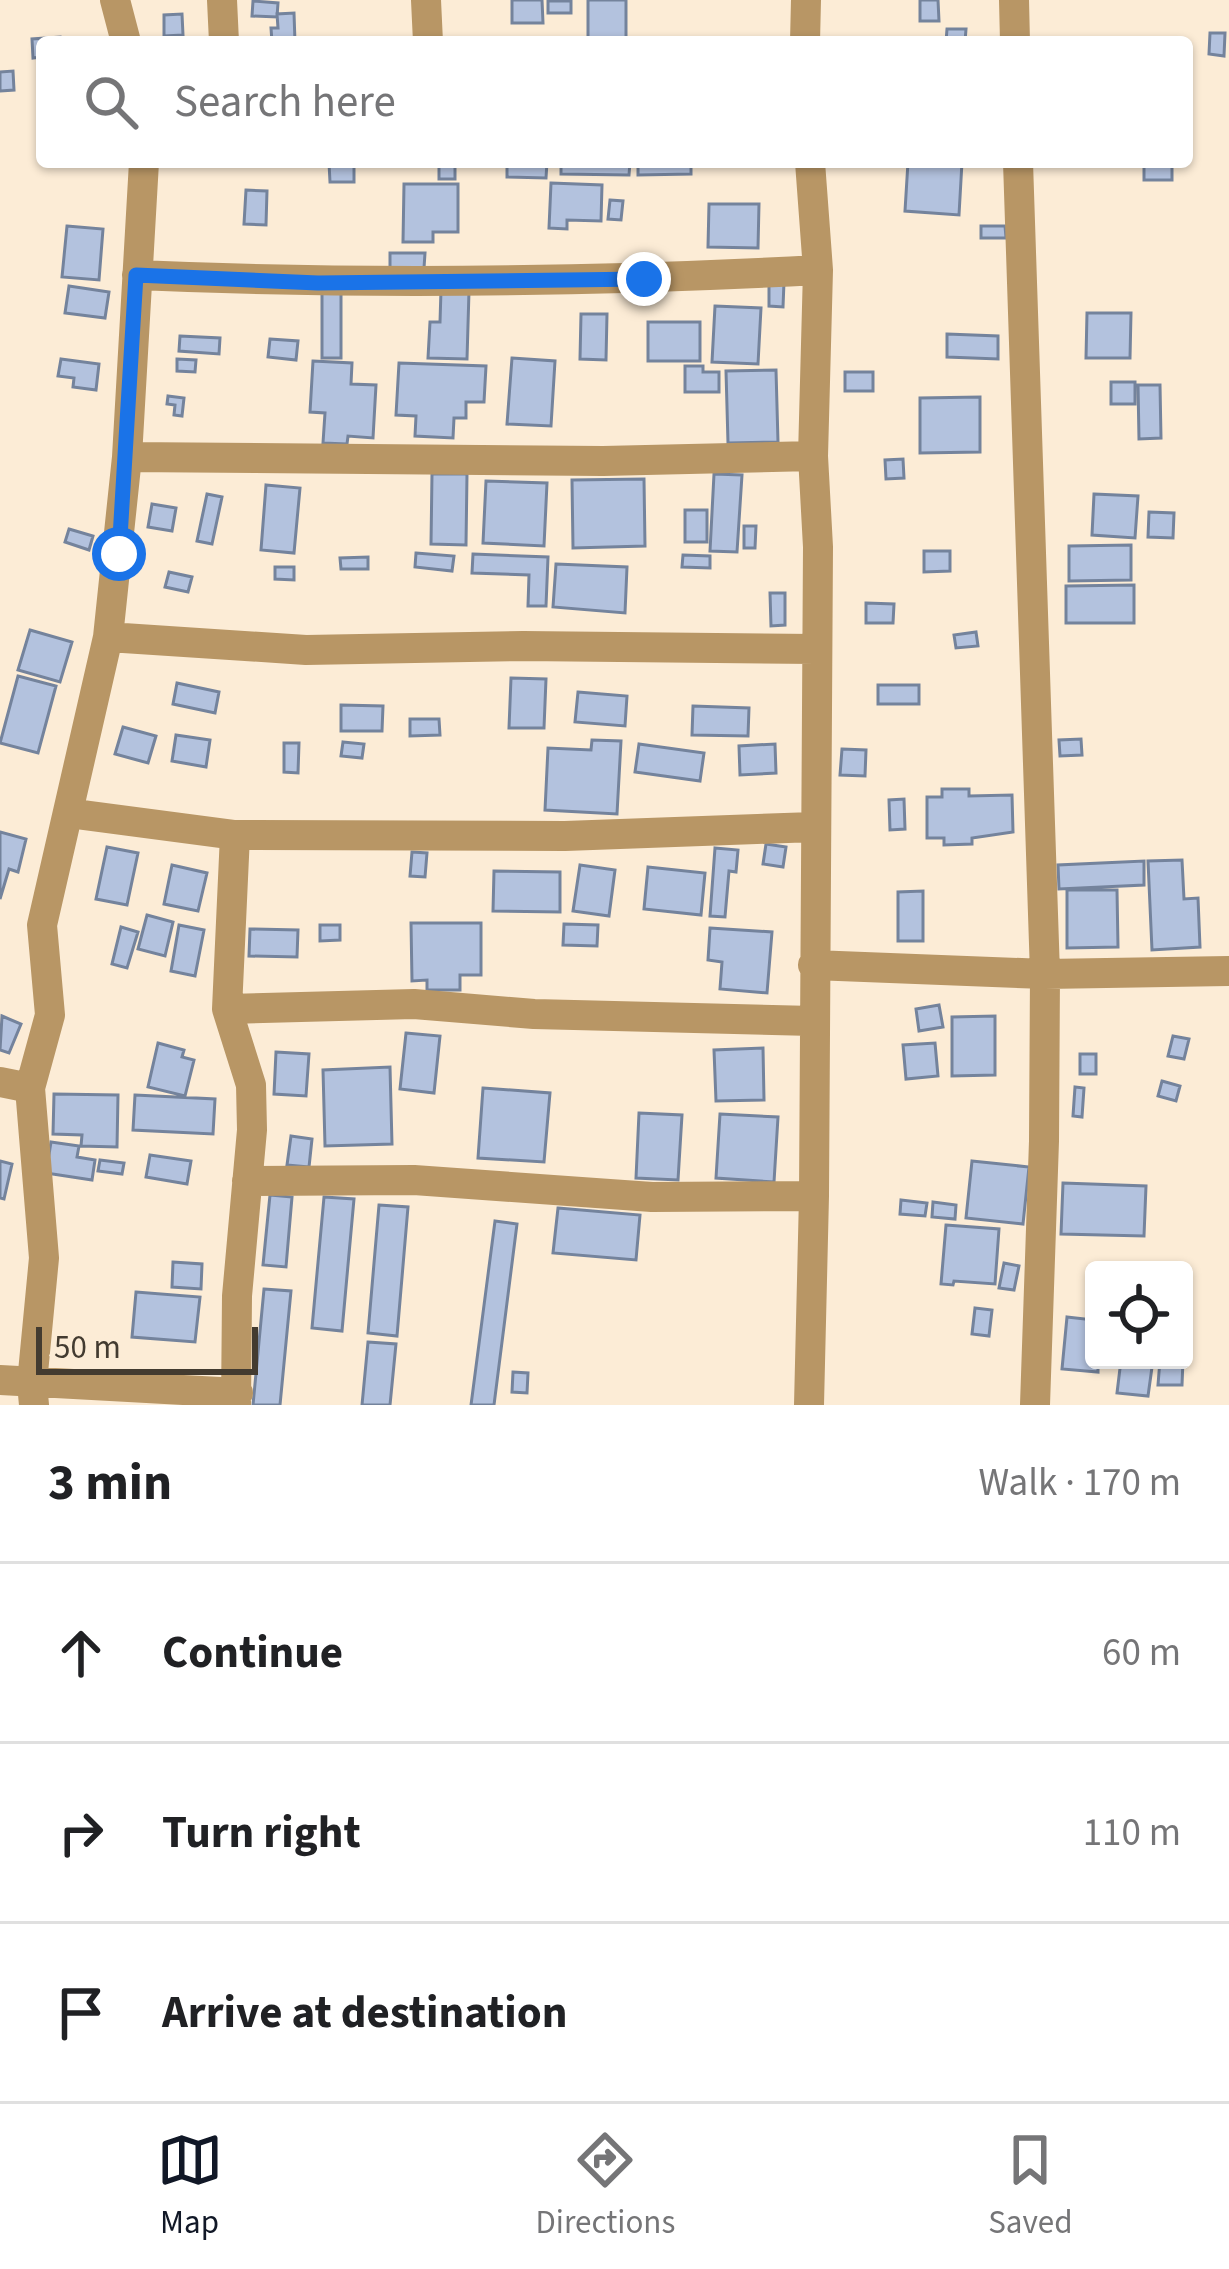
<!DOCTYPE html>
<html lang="en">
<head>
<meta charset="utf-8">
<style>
  :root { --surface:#fff; --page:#f2f2f2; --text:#202124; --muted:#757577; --line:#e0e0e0; --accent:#111827 }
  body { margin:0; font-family:"Source Sans 3",sans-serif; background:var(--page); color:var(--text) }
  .controls { position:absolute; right:36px; bottom:36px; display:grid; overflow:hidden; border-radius:12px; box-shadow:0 3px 9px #0004 }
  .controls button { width:108px; height:108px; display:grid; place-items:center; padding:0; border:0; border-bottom:3px solid var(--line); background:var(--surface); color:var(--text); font:60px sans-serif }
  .scale { position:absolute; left:36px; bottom:30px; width:222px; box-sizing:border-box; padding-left:12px; border:6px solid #433b30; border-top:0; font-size:33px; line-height:42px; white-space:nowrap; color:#433b30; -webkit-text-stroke:9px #fcecd6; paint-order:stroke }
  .stop { position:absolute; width:36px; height:36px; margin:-27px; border:9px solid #1a73e8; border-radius:50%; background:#fff }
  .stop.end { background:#1a73e8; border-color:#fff; box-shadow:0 3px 12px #0008 }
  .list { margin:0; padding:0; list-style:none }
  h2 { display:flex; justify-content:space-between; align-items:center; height:156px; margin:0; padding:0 48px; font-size:51px }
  h2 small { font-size:39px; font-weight:400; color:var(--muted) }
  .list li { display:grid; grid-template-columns:78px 1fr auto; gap:36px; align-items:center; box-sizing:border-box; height:180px; padding:0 48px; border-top:3px solid var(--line) }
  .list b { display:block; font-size:45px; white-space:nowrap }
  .list em { font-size:39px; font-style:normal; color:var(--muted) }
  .icon { flex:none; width:66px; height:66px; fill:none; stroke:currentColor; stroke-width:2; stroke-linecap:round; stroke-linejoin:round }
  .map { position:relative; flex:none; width:1229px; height:1405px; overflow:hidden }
  .search { position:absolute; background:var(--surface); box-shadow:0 3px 9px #0004; left:36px; right:36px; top:36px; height:132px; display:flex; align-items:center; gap:30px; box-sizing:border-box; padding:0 42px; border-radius:12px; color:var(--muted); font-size:45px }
  .sheet { height:696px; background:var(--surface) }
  nav { display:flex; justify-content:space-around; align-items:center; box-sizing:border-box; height:168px; border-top:3px solid var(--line); background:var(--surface); font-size:33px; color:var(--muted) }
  nav a { display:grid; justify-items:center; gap:6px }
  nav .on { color:var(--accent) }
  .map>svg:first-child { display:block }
  .building { fill:#b3c2de; stroke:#74839c; stroke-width:3 }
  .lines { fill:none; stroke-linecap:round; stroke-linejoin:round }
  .minor { stroke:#b89665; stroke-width:30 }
  .route { stroke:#1a73e8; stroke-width:15 }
</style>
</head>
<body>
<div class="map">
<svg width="1229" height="1405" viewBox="0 0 1229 1405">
  <rect width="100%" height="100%" fill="#fcecd6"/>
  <path class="building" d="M512 0H542L543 23H512Z
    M588 0H626V42H588Z
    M920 0H938L939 21H920Z
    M253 1 278 3 277 17 252 16Z
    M548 1H571V13H548Z
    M294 13 295 42H272L271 28H278L277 14Z
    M182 14 183 35 164 36V15Z
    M947 29H966L965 42H946Z
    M1210 33H1225L1224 56 1209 54Z
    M60 37V42H42V57L33 58 32 39Z
    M13 71 14 90 0 91V72Z
    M439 162H455V179H439Z
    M507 162H547L546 178 507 177Z
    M561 162H630L629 175 561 174Z
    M638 162H691V174L638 175Z
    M908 162H962L959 215 905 211Z
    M1144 162H1172V180H1144Z
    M329 163H354V182H330Z
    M551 183 602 185 601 221 567 220V229L549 228Z
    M404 184H458V232H433V242H403Z
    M246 190 267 191 266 225 244 224Z
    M610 200 623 201 621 220 608 219Z
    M709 204H759L758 248 708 247Z
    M67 226 103 229 99 280 62 277Z
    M981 226H1005L1006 238H981Z
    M390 253H425L424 268H390Z
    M769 282H784L783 307 769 306Z
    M69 286 109 292 105 318 65 313Z
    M322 290H341V358H322Z
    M441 290 469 291 467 359 428 358 430 322H440Z
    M715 306 761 308 758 364 712 362Z
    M1087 313H1131L1130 358H1086Z
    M581 314H607L606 360 580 359Z
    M648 322H700V361H648Z
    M947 334 998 336V359L947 357Z
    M180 336 220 338 219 354 179 351Z
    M270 339 298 341 296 360 268 357Z
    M512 358 555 361 551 426 507 424Z
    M61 359 99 364 96 390 73 387 74 378 58 376Z
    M177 359 196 360 195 372 177 371Z
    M313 361 352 363 351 384 376 385 373 438 348 436 347 444 323 443 325 413 310 412Z
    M399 363 486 366 484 402H466V418H454L453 438 415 436 416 416 396 415Z
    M685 366H703V372H719V392H685Z
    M776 370 778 442 728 443 726 371Z
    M845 372H873V391H845Z
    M1111 382H1135V404H1111Z
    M1138 385H1160L1161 438 1139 439Z
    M168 396 184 398 182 416 174 415 175 405 167 404Z
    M980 397V452L920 453V398Z
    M903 459 904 478 886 479 885 460Z
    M432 474H467L466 545 431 544Z
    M714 474 742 475 737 552 710 551Z
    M644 479 645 546 573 548 572 480Z
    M486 481 547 483 544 546 483 543Z
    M266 485 300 488 294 553 261 550Z
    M207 494 222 497 212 544 197 541Z
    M1094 494 1138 496 1135 538 1092 535Z
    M152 504 176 508 172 531 148 527Z
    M685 510H707V542H685Z
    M1149 512 1174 513 1173 538 1148 537Z
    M744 526H756L755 548H744Z
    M69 529 93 536 89 550 65 542Z
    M1131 545V580L1069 581V546Z
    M924 551H950V571L924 572Z
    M416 553 454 556 452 571 415 567Z
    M473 554 548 557 546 606H528L529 575 472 573Z
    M683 555 710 556V568L682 567Z
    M368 557V569H341L340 558Z
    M556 564 627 567 625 613 553 607Z
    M275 567H294V580L275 579Z
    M169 572 192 577 188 592 165 587Z
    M1134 585V623H1066V586Z
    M770 593H785V625L771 626Z
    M866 603 894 604 893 623H866Z
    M30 630 72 642 60 682 18 670Z
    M976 632 978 646 956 648 954 635Z
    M18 676 56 686 38 753 0 743Z
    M511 678 546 679 544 728H509Z
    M177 683 219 692 215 713 173 704Z
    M878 685H919V704H878Z
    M578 692 627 696 625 726 575 722Z
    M341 705 383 706 382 731H341Z
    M693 706 749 708 748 736 692 735Z
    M410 719H439L440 735 410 736Z
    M123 727 156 736 148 763 115 754Z
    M176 735 210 740 206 767 172 761Z
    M1081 739 1082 755 1060 756 1059 740Z
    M592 740 621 741 617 814 545 810 548 748 591 750Z
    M343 742 364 744 362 758 341 756Z
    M284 743H299L298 773 284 772Z
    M639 744 704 753 700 781 635 772Z
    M775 744 776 773 740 775 739 746Z
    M842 749 866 750 865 776 840 775Z
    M942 789H969V796L1012 795 1013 832 972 838V844L944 845V838H927V797H942Z
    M904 799 905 829 890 830 889 800Z
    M0 832 26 839 18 872 9 869 0 899Z
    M766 844 786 847 783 867 763 864Z
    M107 847 138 853 127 905 96 899Z
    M715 848 738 850 736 872 729 871 725 917 710 916Z
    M412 852 427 853 425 877 410 876Z
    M1182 860 1184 899 1198 898 1200 947 1152 950 1148 861Z
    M1144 861V885L1059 889 1058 865Z
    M172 865 207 873 198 911 164 904Z
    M580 865 615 870 609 916 573 911Z
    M648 867 705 873 701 915 644 909Z
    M494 871 560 872V912L493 911Z
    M1067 890H1117L1118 947 1067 948Z
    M923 891V941H898V892Z
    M147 915 173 922 165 956 138 949Z
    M411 923H481V975H460V990H427V980L412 981Z
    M564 924 598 925 597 946 563 945Z
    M179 925 204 930 195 976 171 971Z
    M320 925H340V940L320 941Z
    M121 927 138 932 127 968 112 964Z
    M710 928 772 932 767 993 720 989 722 962 708 960Z
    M250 929 298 930 297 957 249 956Z
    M939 1005 943 1027 919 1031 916 1009Z
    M2 1016 21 1024 9 1053 0 1050Z
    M995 1016V1075L952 1076V1017Z
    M406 1033 440 1036 434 1093 400 1089Z
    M1173 1036 1189 1039 1184 1059 1168 1056Z
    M158 1043 184 1050 182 1057 194 1060 185 1096 148 1087Z
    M935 1043 938 1076 906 1079 903 1045Z
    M763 1048 764 1100 716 1101 714 1050Z
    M276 1052 309 1054 306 1096 274 1094Z
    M1080 1054H1096V1074H1080Z
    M390 1067 392 1144 325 1146 323 1070Z
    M1162 1081 1180 1086 1176 1101 1158 1096Z
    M1075 1087 1084 1088 1082 1117 1073 1116Z
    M483 1088 550 1093 544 1162 478 1158Z
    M54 1094 118 1095 117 1147 81 1146 82 1135 53 1134Z
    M135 1095 215 1099 213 1134 133 1130Z
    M639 1113 682 1115 678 1180 636 1178Z
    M720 1114 778 1117 774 1182 716 1178Z
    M291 1136 312 1139 309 1167 287 1165Z
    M51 1142 79 1146 77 1157 95 1160 92 1180 46 1173Z
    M150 1155 191 1161 187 1184 146 1177Z
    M100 1160 124 1163 122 1174 98 1171Z
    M0 1161 12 1164 4 1199 0 1198Z
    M972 1161 1029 1167 1023 1224 966 1218Z
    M1063 1183 1146 1186 1144 1236 1061 1234Z
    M270 1195 292 1197 286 1267 263 1265Z
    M324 1197 354 1199 342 1331 312 1328Z
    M901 1200 927 1203 925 1216 900 1214Z
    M933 1202 956 1205 955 1219 932 1217Z
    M379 1205 408 1207 397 1336 368 1333Z
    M558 1208 640 1215 636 1260 553 1253Z
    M495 1221 517 1224 494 1405H471Z
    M946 1225 999 1229 995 1284 954 1281 953 1285 941 1284Z
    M173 1262 202 1264 201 1289 172 1287Z
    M1004 1263 1019 1266 1014 1290 999 1288Z
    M264 1289 291 1291 280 1405H253Z
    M136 1292 200 1297 195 1342 132 1337Z
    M975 1308 992 1310 989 1336 972 1334Z
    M1067 1317 1094 1320V1360H1119L1118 1365 1098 1364V1372L1062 1369Z
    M368 1342 396 1344 390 1405H362Z
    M1121 1360H1153L1148 1396 1117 1393Z
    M1160 1360H1183L1182 1385H1158Z
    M513 1372 528 1373 527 1393 512 1392Z"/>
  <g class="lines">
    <path class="minor" d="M115 0 126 42
      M222 0 224 42
      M426 0 428 42
      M1014 0 1015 42
      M805 42 806 0
      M1018 162 1045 974 1044 1141 1035 1405
      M137 275C364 285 590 282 818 270
      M127 457 603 461 813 456
      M108 637 306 650 523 646 815 649
      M68 813 235 835 565 836 814 827
      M235 835 227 1009 251 1085 252 1130 237 1296 236 1405
      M813 965 1045 974 1229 971
      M227 1009 414 1004 534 1014 813 1021
      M0 1082 30 1088
      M247 1181 414 1180 652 1197 814 1196
      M0 1380 238 1393
      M34 1405 32 1383 44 1258 30 1088 50 1015 42 925 108 637 127 457 144 162
      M809 1405 814 1196 818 547 813 456 818 270 810 162"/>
  </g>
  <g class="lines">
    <path class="route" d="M119 554 136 275 318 283 644 279"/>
  </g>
</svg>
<div class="controls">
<button><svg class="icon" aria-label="locate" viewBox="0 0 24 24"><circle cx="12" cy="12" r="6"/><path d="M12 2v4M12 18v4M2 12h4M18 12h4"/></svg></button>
</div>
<div class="scale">50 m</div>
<div class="stop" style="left:119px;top:554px"></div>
<div class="stop end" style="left:644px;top:279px"></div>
<div class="search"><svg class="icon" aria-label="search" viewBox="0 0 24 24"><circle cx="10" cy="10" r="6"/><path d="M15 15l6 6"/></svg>Search here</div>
</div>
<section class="sheet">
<h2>3 min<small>Walk · 170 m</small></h2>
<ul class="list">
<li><svg class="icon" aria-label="ahead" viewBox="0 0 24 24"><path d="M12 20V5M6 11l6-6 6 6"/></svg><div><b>Continue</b></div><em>60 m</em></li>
<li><svg class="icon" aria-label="right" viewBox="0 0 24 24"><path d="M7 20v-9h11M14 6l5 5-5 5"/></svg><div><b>Turn right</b></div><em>110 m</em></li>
<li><svg class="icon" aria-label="arrive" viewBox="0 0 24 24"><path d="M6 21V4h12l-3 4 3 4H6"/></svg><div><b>Arrive at destination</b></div></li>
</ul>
</section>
<nav>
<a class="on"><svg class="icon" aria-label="map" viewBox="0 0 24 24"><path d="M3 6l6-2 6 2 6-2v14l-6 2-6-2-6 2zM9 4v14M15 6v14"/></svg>Map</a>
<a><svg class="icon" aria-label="directions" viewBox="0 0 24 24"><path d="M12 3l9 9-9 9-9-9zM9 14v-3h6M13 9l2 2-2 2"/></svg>Directions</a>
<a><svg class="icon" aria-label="saved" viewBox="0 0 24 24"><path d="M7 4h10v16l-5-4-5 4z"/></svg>Saved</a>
</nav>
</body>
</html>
